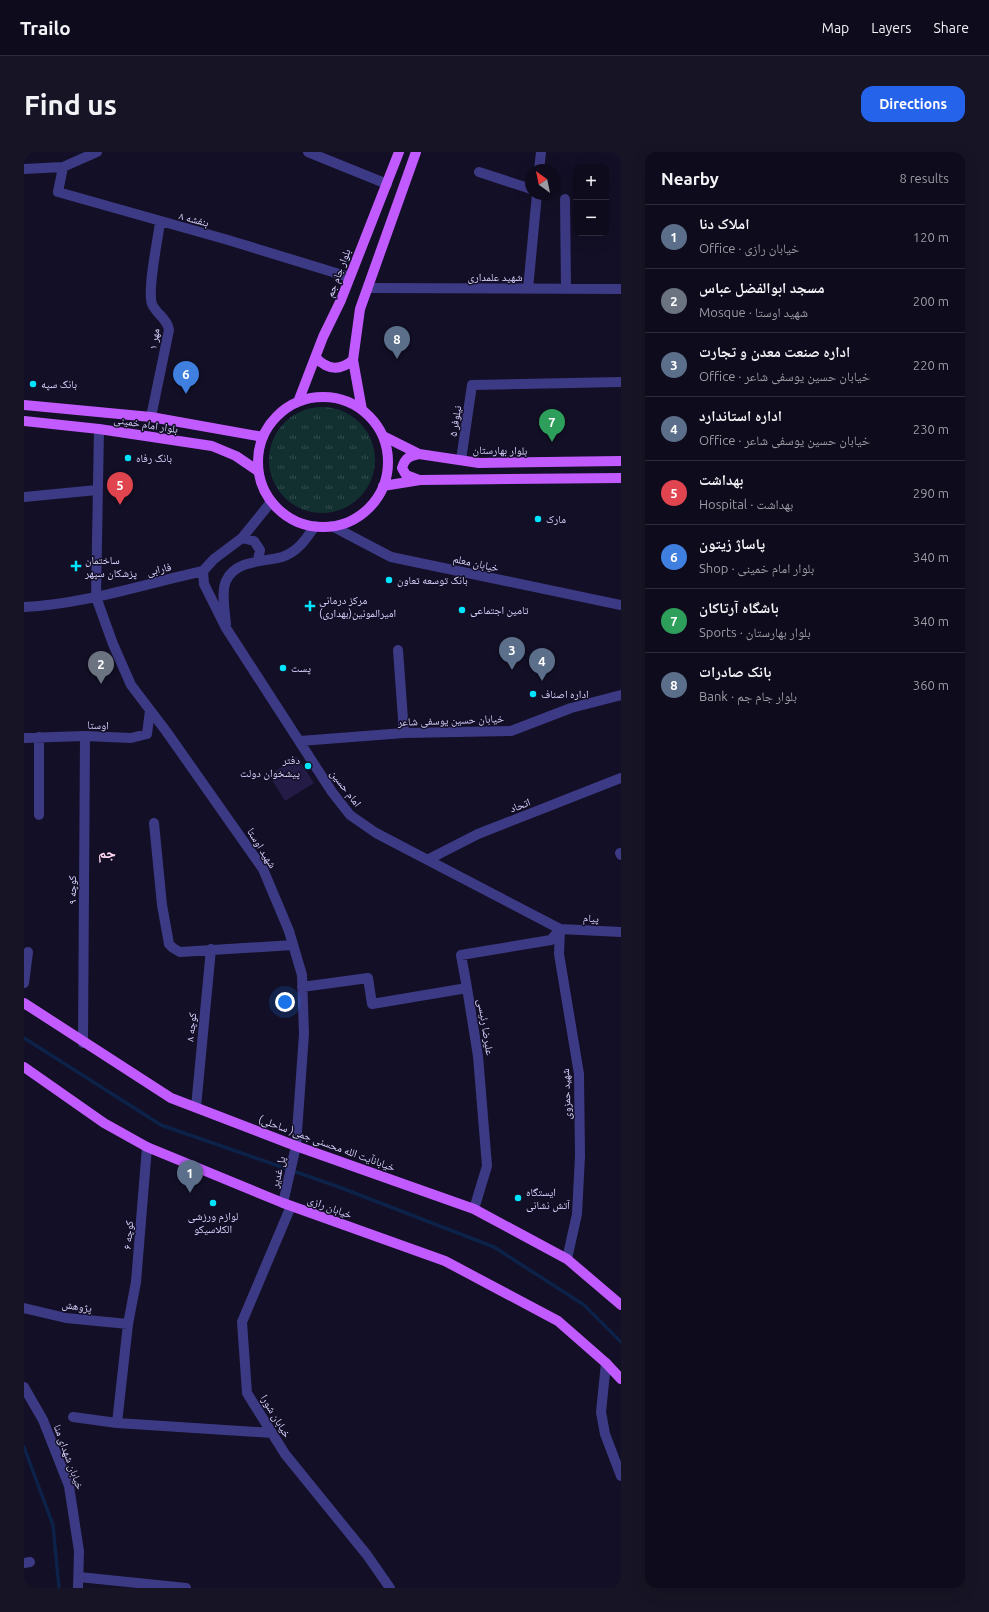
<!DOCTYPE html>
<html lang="en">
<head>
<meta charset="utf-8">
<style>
  :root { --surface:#0e0b1c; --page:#171425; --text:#f1f3f6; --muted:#9b9ba3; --line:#2e2b3b; --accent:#2563eb }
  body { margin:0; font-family:Ubuntu,"Noto Naskh Arabic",sans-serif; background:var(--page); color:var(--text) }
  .controls { position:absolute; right:12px; top:12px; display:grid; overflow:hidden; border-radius:8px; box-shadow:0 4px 16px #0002 }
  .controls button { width:36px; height:36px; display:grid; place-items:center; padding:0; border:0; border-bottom:1px solid var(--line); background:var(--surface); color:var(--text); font:20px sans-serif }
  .compass { position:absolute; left:501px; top:12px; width:36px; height:36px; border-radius:50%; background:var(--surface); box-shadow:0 4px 16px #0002; rotate:327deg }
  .you { position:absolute; left:261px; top:850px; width:14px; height:14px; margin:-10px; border:3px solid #fff; border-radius:50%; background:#1a73e8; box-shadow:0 0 0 6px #1a73e833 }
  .badge { display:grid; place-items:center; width:26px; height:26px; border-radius:50%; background:var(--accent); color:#fff; font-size:13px; font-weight:700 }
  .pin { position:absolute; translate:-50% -33px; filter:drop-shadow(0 1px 2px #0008) }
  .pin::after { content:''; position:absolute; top:21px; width:14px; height:12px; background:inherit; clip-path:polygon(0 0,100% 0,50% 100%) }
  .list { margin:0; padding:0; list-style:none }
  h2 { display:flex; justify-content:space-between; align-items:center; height:52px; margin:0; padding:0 16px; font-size:17px }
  h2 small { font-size:13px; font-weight:400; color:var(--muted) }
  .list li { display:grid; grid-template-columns:26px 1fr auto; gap:12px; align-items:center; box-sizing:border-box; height:64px; padding:0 16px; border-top:1px solid var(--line) }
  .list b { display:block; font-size:15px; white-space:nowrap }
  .list p { margin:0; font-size:13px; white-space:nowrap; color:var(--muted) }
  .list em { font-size:13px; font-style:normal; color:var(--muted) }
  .map { position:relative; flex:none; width:597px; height:1436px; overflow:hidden; border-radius:12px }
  header { display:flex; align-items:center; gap:24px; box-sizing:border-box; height:56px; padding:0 20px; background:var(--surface); border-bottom:1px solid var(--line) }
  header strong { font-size:19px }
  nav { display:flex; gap:22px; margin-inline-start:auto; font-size:14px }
  .intro { display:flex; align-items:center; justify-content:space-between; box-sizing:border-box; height:96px; padding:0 24px }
  h1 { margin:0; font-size:28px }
  .button { padding:10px 18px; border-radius:12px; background:var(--accent); color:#fff; font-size:14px; font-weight:700 }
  main { display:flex; gap:24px; padding:0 24px }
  aside { flex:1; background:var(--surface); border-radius:12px; box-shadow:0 4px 16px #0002 }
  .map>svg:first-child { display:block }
  .grass { fill:url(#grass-tufts) }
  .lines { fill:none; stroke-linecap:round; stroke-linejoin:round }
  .stream { stroke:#0c2248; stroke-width:3.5 }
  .building { fill:#241b47 }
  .minor { stroke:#3d3a85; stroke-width:10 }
  .major { stroke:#c25bff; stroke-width:10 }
  .poi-dot { fill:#00e5ff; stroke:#130f26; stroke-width:1.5 }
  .labels { text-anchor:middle; stroke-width:3; stroke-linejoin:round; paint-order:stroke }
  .street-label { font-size:11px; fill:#d9d4ff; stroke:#130f26 }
  .poi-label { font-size:11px; fill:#d9d4ff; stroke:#130f26; text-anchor:start }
  .district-label { font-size:15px; font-weight:bold; fill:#ffd6f0; stroke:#130f26 }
</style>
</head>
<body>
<header>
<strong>Trailo</strong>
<nav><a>Map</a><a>Layers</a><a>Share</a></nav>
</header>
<div class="intro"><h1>Find us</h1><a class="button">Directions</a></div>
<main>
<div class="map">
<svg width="597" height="1436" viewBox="0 0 597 1436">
  <defs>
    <pattern id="grass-tufts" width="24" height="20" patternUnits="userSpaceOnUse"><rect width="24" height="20" fill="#12302f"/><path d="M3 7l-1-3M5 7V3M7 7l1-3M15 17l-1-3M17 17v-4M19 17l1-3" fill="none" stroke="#344d4e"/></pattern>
  </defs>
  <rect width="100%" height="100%" fill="#130f26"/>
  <path class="grass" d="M245 308a53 53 0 1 1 106 0a53 53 0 1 1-106 0Z"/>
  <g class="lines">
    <path class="stream" d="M0 886 137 973 315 1035 470 1095 560 1153 597 1190
      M0 1295 29 1373 35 1436"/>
  </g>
  <path class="building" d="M273 605 290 631 261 649 245 623Z"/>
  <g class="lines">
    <path class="minor" d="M284 0 363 32
      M39 15 34 40 204 88 325 125
      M0 17 39 15 73 0
      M515 18 517 0
      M455 20 507 37
      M541 47 542 137
      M344 136 597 137
      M504 137 513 42
      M127 265 145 178C143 166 132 162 128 152 123 137 134 88 136 70
      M75 277 72 445 89 492 107 533 142 579 239 717 265 779 278 823 280 882 272 994 259 1051
      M437 308 448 233 597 230
      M0 345 73 338
      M308 374 367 405 597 453
      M218 386 230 389 236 398 234 408
      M179 419 180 432 202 476 308 640 326 663 352 681 536 777 597 780
      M0 455C61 452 120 432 179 419L190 407 218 386 247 350
      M202 472C201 461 197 439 202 429 211 408 239 410 258 405 274 400 282 387 291 374
      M374 498 380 581
      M0 586 61 584 107 586 123 582 126 558
      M276 589 380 581 487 579 547 556 597 543
      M15 663V585
      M130 671 138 753 145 792 149 796 156 800 269 793
      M596 701 597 703
      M405 707 454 682 597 626
      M536 777 535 802 555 922 556 1004 553 1062 543 1107
      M0 831 4 800
      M278 835 344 826 348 852 443 836 454 904 463 1014 450 1057
      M443 836 437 803 527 788 536 777
      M59 891 61 584
      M172 955 187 797
      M267 1054 218 1170 223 1241 261 1302 343 1403 366 1436
      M0 1156 42 1166 104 1172
      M582 1211 577 1260 581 1282 597 1324
      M0 1235 19 1268 45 1334 55 1399 54 1436
      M49 1265 93 1271 248 1281
      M93 1271 104 1172 112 1130 123 995
      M0 1411 6 1410
      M55 1425 162 1436"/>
    <path class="major" d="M292 206C304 218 316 219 329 208
      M234 310a65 65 0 1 1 130 0a65 65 0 1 1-130 0Z
      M274 250 299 185 317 148 375 0
      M0 253 127 265 239 285
      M338 258 329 208 336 157 392 0
      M0 269 75 277 188 294 212 304 234 319
      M359 284 395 302 455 311 597 309
      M395 302C385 304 381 306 378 316L382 323 395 328
      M359 334 396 328 597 326
      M0 851 147 946 272 994 450 1057 543 1107 597 1153
      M0 915 80 971 123 995 259 1051 421 1109 534 1169 582 1211 597 1227"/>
  </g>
  <g class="poi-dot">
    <circle cx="9" cy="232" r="4"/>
    <circle cx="104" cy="306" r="4"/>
    <circle cx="514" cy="367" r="4"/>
    <path d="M50 408h4v4h4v4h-4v4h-4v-4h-4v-4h4z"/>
    <circle cx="365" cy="428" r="4"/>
    <path d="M284 448h4v4h4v4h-4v4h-4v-4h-4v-4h4z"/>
    <circle cx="438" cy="458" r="4"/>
    <circle cx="259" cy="516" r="4"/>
    <circle cx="509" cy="542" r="4"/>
    <circle cx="284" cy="614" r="4"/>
    <circle cx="494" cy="1046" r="4"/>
    <circle cx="189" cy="1051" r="4"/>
  </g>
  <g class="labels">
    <g class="street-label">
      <text transform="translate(170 67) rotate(15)" y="4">بنفشه ۸</text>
      <text transform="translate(314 121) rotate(-69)" y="4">بلوار جام جم</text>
      <text x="471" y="129">شهید علمداری</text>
      <text transform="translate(130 187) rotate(-82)" y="4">مهر ۱</text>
      <text transform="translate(431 269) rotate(-81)" y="4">نیلوفر ۵</text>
      <text transform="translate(122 272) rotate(9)" y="4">بلوار امام خمینی</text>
      <text transform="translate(476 298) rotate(1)" y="4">بلوار بهارستان</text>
      <text transform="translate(452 411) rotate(12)" y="4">خیابان معلم</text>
      <text transform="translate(135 417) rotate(-13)" y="4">فارابی</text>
      <text transform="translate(427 568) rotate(-2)" y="4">خیابان حسین یوسفی شاعر</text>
      <text transform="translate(74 573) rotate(2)" y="4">اوستا</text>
      <text transform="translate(322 636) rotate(53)" y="4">امام حسین</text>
      <text transform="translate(496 653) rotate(-21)" y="4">اتحاد</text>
      <text transform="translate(238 696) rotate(58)" y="4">شهید اوستا</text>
      <text transform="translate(48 738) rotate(-90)" y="4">کوچه ۹</text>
      <text transform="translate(567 766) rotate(3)" y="4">پیام</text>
      <text transform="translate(167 875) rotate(-84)" y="4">کوچه ۸</text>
      <text transform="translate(462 875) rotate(81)" y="4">علیرضا رئیسی</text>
      <text transform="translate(542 942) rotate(-92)" y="4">شهید حمزوی</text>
      <text transform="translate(303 991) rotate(20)" y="4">خیابانآیت الله محسنی جمی( ساحلی)</text>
      <text transform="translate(254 1020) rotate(-77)" y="4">پل غدیر</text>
      <text transform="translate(306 1055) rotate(20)" y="4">خیابان رازی</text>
      <text transform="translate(104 1083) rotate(-85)" y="4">کوچه ۶</text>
      <text transform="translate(53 1154) rotate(8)" y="4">پژوهش</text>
      <text transform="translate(252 1264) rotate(59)" y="4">خیابان شورا</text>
      <text transform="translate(45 1305) rotate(70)" y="4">خیابان شهدای منا</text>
    </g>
    <g class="poi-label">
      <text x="17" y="236">بانک سپه</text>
      <text x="112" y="310">بانک رفاه</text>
      <text x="522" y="371">مارک</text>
      <text x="61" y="412">ساختمان<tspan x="61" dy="13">پزشکان سپهر</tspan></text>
      <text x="373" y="432">بانک توسعه تعاون</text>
      <text x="295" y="452">مرکز درمانی<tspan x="295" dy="13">امیرالمونین(بهداری)</tspan></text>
      <text x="446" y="462">تامین اجتماعی</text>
      <text x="267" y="520">پست</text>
      <text x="517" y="546">اداره اصناف</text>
      <text x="276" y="612" text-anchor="end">دفتر<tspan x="276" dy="13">پیشخوان دولت</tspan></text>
      <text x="502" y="1044">ایستگاه<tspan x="502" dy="13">آتش نشانی</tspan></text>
      <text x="189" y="1068" text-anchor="middle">لوازم ورزشی<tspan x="189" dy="13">الکلاسیکو</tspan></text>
    </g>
    <g class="district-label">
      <text x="83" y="706">جم</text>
    </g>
  </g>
</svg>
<div class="controls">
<button>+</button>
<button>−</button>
</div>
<svg class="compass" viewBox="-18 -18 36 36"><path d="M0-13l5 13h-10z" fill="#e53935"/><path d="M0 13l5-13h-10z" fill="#9b9ba3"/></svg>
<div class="you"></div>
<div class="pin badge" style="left:166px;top:1041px;background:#5c6f8a">1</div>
<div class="pin badge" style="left:77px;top:532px;background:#6b7280">2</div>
<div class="pin badge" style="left:488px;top:518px;background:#5c6f8a">3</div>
<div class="pin badge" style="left:518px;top:529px;background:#5c6f8a">4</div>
<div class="pin badge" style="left:96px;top:353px;background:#e0444e">5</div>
<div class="pin badge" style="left:162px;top:242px;background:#3f7fe0">6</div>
<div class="pin badge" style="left:528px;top:290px;background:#2e9e5b">7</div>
<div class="pin badge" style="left:373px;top:207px;background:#5c6f8a">8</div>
</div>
<aside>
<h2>Nearby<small>8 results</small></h2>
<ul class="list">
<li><span class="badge" style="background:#5c6f8a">1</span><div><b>املاک دنا</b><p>Office · خیابان رازی</p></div><em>120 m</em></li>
<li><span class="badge" style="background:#6b7280">2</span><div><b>مسجد ابوالفضل عباس</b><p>Mosque · شهید اوستا</p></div><em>200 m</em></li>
<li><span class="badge" style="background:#5c6f8a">3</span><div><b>اداره صنعت معدن و تجارت</b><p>Office · خیابان حسین یوسفی شاعر</p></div><em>220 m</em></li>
<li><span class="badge" style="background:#5c6f8a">4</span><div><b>اداره استاندارد</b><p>Office · خیابان حسین یوسفی شاعر</p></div><em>230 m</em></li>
<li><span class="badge" style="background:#e0444e">5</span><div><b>بهداشت</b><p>Hospital · بهداشت</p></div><em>290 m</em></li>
<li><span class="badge" style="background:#3f7fe0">6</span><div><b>پاساژ زیتون</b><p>Shop · بلوار امام خمینی</p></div><em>340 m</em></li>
<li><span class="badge" style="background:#2e9e5b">7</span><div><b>باشگاه آرتاکان</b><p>Sports · بلوار بهارستان</p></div><em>340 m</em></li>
<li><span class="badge" style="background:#5c6f8a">8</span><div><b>بانک صادرات</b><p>Bank · بلوار جام جم</p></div><em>360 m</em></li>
</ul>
</aside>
</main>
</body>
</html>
